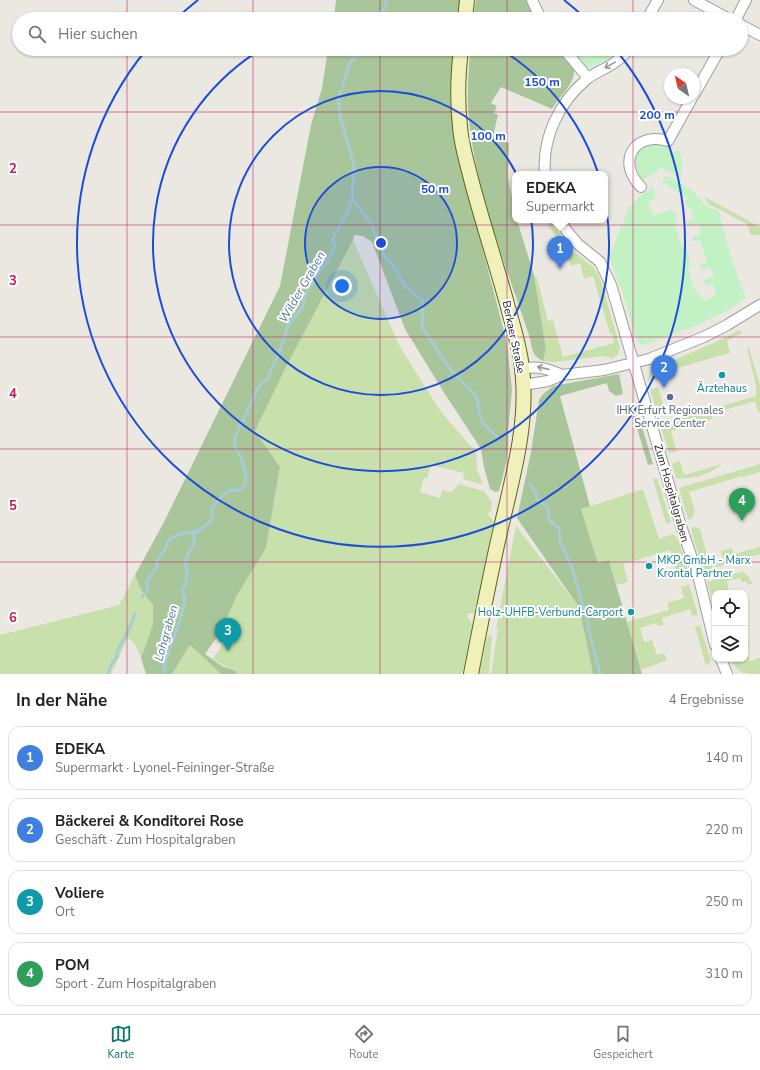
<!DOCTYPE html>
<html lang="de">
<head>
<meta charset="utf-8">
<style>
  :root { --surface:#fff; --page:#f6f6f6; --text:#222; --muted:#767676; --line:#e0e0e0; --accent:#0f766e }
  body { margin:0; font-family:"Nunito Sans",sans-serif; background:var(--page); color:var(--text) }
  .controls { position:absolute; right:12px; bottom:12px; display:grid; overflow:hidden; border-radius:8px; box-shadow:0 1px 3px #0004 }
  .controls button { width:36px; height:36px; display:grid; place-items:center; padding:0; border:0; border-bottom:1px solid var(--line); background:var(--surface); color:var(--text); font:20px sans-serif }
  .compass { position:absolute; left:664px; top:68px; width:36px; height:36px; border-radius:50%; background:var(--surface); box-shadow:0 1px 3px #0004; rotate:326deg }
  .you { position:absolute; left:342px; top:286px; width:14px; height:14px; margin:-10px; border:3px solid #fff; border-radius:50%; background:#1a73e8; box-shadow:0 0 0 6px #1a73e833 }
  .badge { display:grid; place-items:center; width:26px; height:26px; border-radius:50%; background:var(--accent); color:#fff; font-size:13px; font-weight:700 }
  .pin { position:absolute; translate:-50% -33px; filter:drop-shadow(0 1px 2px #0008) }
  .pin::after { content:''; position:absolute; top:21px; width:14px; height:12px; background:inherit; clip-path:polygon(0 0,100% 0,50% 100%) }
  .popup { position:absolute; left:512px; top:171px; width:96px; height:52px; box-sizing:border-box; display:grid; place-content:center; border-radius:8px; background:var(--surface); filter:drop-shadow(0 1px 3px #0005); font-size:13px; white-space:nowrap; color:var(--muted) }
  .popup b { font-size:15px; color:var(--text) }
  .popup::after { content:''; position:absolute; left:50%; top:100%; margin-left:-8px; border:8px solid transparent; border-top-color:var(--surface) }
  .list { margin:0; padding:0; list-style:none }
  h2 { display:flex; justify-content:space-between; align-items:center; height:52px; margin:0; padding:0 16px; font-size:17px }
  h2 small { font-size:13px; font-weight:400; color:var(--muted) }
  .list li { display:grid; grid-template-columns:26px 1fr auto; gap:12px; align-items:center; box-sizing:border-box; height:64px; margin:0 8px 8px; padding:0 8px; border:1px solid var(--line); border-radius:12px }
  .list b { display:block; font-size:15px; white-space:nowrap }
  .list p { margin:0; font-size:13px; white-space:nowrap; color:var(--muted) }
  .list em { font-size:13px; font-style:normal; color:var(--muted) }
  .icon { flex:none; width:22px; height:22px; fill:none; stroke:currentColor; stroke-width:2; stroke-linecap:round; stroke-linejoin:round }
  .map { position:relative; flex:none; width:760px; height:674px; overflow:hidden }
  .search { position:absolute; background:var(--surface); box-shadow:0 1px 3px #0004; left:12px; right:12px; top:12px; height:44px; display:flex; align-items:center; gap:10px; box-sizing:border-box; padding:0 14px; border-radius:22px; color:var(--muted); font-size:15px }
  .sheet { height:340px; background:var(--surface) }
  nav { display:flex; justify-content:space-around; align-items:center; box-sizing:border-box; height:56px; border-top:1px solid var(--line); background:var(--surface); font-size:11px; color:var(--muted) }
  nav a { display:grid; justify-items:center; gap:2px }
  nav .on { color:var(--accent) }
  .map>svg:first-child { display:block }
  .grass { fill:#c8e1ac }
  .forest { fill:#a9c69b }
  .park { fill:#c2f2c4 }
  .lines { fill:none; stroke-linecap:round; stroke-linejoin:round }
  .stream { stroke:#a6ccd5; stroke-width:3 }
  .street-casing { stroke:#9f9f9f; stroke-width:12 }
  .secondary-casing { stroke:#5e6410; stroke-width:16 }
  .street { stroke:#fff; stroke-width:10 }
  .secondary { stroke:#f0f1ba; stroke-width:14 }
  .oneway { stroke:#989898 }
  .grid { fill:none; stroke:#c2185b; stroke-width:1; stroke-opacity:0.55 }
  .ring { fill:none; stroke:#1d4ed8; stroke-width:2 }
  .culture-dot { fill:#0f9aa8; stroke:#fff; stroke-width:1.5 }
  .service-dot { fill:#5c6f8a; stroke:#fff; stroke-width:1.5 }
  .labels { text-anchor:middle; stroke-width:4; stroke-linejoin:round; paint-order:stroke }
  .street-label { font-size:11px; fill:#1b1b1b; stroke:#fff }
  .culture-label { font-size:11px; fill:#0d838f; stroke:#fff }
  .service-label { font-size:11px; fill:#4e5e75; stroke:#fff }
  .water-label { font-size:12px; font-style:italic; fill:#507798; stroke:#fff }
  .grid-label { font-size:13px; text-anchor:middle; font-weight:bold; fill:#c2185b; stroke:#fff; stroke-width:4; stroke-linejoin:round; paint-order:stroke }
  .centre { fill:#1d4ed8; stroke:#fff; stroke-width:2 }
  .ring-label { font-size:12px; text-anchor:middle; font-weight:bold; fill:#1d4ed8; stroke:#fff; stroke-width:4; stroke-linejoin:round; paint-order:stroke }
</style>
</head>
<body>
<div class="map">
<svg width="760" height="674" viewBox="0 0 760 674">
  <rect width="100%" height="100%" fill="#ebe8e2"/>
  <path class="grass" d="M705 197 760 227V235H751L747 224 709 204Z
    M552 222 568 245 566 249 558 251 555 248 561 243 548 225Z
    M353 240 399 345 441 412 476 452 477 469 483 485 463 479 464 473 431 465 427 479 424 478 420 492 440 498 442 490 451 492 459 484 484 491 492 502 491 512 488 513V515L493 520V524L475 612 473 614 468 613 467 617 469 618 472 625 463 671 461 674H238L213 659 226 639 219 634 236 597 266 548 280 467 255 431 286 367Z
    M576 253 594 268 600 278 620 347 618 354 612 359 604 356 555 362 543 361 546 349 534 275 537 278 548 321 553 320 563 357 614 343 612 334H610L593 276 584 279 580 263 571 266 568 255Z
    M740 330 742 333 727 341 730 353 674 369 660 378 648 381 649 373 655 368 716 342Z
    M747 348H749L760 385V412H758L755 401 712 414V419L671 431 677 452 669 453 660 424 756 396V386Z
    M658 387 664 407 663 411 657 413 650 390Z
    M680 461 684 475 722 464C711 474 691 480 676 478L672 464Z
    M760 464V472L742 477V476L689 492 695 511 693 517 688 520 679 488Z
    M657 478 671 522 666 524 653 479Z
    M643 489 659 539 673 534 678 539 689 575 678 578 670 550 623 564 628 582 617 585 609 560 598 563 581 509Z
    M516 526 578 606 585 635 593 674H491L498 629 496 628Z
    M692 527H695L700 529 710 566 724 562 721 551 732 548 734 554 760 547V554L711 569V572L704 574 692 533Z
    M742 572C746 573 751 579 752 584L748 585 746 581 742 582 740 578 727 581 729 591 735 589 736 593H715V610L707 582Z
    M135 575 141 590 153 605V624L141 658 135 644 128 638 111 674H0V635L119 605Z
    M689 584 698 615 692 616 690 609 662 618 664 625 658 626 656 623 640 628 644 642 652 640 657 655 664 653 667 660 641 670 627 622 669 610 667 603 684 598 681 587Z
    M700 625 711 661 706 666 695 627Z
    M492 635 489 674H479L487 638 488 636Z
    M749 641 750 644 745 646 750 661 760 658V674C741 674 741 674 729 659H745V642Z
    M190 645 221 674H172Z"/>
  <path class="forest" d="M336 0H461L457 19H334Z
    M476 0H526L536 19H473Z
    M328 49H453L450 96 457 150 507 343 512 390 508 432C510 450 504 474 499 491L495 492 490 489 484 467 481 449 443 391 405 329 372 242 363 236 354 235 353 240 286 367 255 431 280 467 266 548 236 597 221 631 205 654 222 666 235 671 238 674H221L190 645 172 674H146L141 658 153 624V605L141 590 135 575 164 522 280 286 311 125 322 88Z
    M470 49H558L574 69C575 85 559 96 552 109L501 87 491 103 497 106 494 113 498 115 494 132 500 133 498 141 509 143 508 178 515 211V220H517L534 275 546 349 543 361C532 356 532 348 530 338 505 262 473 187 468 107 467 87 469 68 470 49Z
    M619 374 623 394 616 396 609 391 607 383 560 396 590 506 581 509 598 563 609 560 642 674H593L585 635 578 606 517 518 531 452 539 400 542 395 553 386Z
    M636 406 653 464 648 465 631 408Z"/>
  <path class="park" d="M569 49H578L585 59 612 49H622L613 57 589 68 584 67Z
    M643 144H666L673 153 678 149C684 159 683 167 680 177L660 167C655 176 648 174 641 183L637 179 632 157Z
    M668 176 692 190 706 206 719 211C726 241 734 269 746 298L726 311 693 327 642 345 637 341 625 300 609 257 629 207 638 198 653 187 656 199 648 202 653 216 672 209 674 213 676 212 677 217 675 218 677 223 675 224 681 246H683L685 251H687L690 261 688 262 690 267 688 268 694 290 696 289 698 295 700 294 701 298H703L704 301 716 295 713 284 706 286 704 280 714 277 711 268 701 270 700 265 707 263 700 240 693 242 692 237 701 234 698 224 689 227 687 221 694 219 691 208 688 209 685 201 688 198 663 183 664 177Z"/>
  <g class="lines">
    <path class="stream" d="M377 19 386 4V0
      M352 199 371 223 384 256 396 270 405 286 423 301 422 327 445 362 454 374 473 392 478 401V408L482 422 499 439
      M530 484 536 493 538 500 548 507 549 520 559 528 560 542 571 565 581 598 600 674
      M142 597 148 588 147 582 157 566V561L167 546V542C180 530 186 535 199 530 204 528 208 523 212 520V508L219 499 228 491 240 490 245 485 246 475 241 457 236 449 234 441 238 430 259 386 269 378 270 372 278 355 289 324 303 307 305 295 317 275 328 261 335 246 333 239 348 211 352 199 354 165 341 120 338 100 350 63 362 49
      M108 674 111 665 117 657V652L130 627 135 614
      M163 674 165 669 164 664 180 621 185 599 182 591 186 583 187 570 185 563 188 554 194 544V535L199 530"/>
    <defs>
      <path id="street" d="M532 0 541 19
        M694 0 729 19
        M647 19 658 0
        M736 19 746 0
        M741 25 760 35
        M564 49 588 78
        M694 95 720 49
        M545 174C542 138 559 102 587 79 594 73 603 70 611 65 618 61 624 55 629 49
        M641 187C616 162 634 131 668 141L692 98
        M560 220 566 230 578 244 600 262 611 285 681 526 699 579 715 645
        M522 369C538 365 548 369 562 375
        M523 385 548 381 562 375 604 370 649 359 706 336 727 325 760 305
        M721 659 727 674"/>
      <path id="secondary" d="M465 19 467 0
        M461 49C458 74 457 100 460 126 461 144 467 162 471 179 483 225 498 269 510 315 515 332 520 350 522 368 529 423 512 479 500 532 489 580 480 627 471 674"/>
    </defs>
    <use href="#street" class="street-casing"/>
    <use href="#secondary" class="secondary-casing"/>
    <use href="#street" class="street"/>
    <use href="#secondary" class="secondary"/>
  </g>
  <defs><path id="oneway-shaft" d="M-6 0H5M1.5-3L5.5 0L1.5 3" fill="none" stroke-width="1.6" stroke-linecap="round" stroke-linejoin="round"/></defs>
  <g class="oneway">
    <use href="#oneway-shaft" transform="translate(610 65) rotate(151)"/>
    <use href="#oneway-shaft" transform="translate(543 368) rotate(-167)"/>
  </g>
  <path class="grid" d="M127 0V19M253 0V19M380 0V19M507 0V19M633 0V19M127 49V674M253 49V674M380 49V674M507 49V674M633 49V674M0 112H760M0 225H760M0 337H760M0 449H760M0 562H760"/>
  <circle cx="381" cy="243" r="76" fill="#1d4ed8" fill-opacity=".12"/>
  <g class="ring">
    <circle cx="381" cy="243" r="76"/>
    <circle cx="381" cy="243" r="152"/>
    <path d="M339 19A228 228 0 0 1 423 19M502 50A228 228 0 1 1 260 50"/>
    <path d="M176 19A304 304 0 0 1 198 0M564 0A304 304 0 0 1 586 19M616 50A304 304 0 1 1 146 50"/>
  </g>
  <g class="culture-dot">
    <circle cx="722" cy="375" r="4"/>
    <circle cx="649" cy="566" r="4"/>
    <circle cx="631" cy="612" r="4"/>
  </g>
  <circle class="service-dot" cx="670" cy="397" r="4"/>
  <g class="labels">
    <g class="street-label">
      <text transform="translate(514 337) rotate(78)" y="4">Berkaer Straße</text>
      <text transform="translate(672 493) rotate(74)" y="4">Zum Hospitalgraben</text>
    </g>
    <g class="culture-label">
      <text x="722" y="392">Ärztehaus</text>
      <text x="657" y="564" text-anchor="start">MKP GmbH - Marx<tspan x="657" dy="13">Krontal Partner</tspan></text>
      <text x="623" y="616" text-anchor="end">Holz-UHFB-Verbund-Carport</text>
    </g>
    <g class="service-label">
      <text x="670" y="414">IHK Erfurt Regionales<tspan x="670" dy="13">Service Center</tspan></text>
    </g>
    <g class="water-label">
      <text transform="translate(302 287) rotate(-60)" y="4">Wilder Graben</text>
      <text transform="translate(166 633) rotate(-74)" y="4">Lohgraben</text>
    </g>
  </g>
  <g class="grid-label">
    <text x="13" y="173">2</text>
    <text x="13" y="285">3</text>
    <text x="13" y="398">4</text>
    <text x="13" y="510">5</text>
    <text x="13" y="622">6</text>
  </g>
  <circle cx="381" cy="243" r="6" class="centre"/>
  <g class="ring-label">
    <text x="542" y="86">150 m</text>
    <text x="657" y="119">200 m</text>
    <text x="488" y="140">100 m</text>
    <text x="435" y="193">50 m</text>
  </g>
</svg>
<div class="controls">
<button><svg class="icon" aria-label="locate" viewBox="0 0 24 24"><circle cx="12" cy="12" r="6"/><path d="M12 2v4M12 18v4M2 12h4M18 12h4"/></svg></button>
<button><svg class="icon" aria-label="layers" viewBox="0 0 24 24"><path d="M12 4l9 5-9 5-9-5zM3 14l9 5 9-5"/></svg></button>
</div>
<svg class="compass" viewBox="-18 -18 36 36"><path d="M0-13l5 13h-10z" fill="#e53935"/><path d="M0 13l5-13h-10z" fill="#767676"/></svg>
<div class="you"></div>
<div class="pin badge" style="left:560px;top:269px;background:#3f7fe0">1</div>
<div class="popup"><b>EDEKA</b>Supermarkt</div>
<div class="pin badge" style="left:664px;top:388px;background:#3f7fe0">2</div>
<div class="pin badge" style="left:228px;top:651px;background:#0f9aa8">3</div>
<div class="pin badge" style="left:742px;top:521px;background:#2e9e5b">4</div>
<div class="search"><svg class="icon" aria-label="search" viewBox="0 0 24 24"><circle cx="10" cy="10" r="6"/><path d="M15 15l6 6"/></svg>Hier suchen</div>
</div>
<section class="sheet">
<h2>In der Nähe<small>4 Ergebnisse</small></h2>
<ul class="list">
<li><span class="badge" style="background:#3f7fe0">1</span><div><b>EDEKA</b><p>Supermarkt · Lyonel-Feininger-Straße</p></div><em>140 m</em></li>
<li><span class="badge" style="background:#3f7fe0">2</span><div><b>Bäckerei &amp; Konditorei Rose</b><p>Geschäft · Zum Hospitalgraben</p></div><em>220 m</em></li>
<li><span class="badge" style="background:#0f9aa8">3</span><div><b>Voliere</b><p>Ort</p></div><em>250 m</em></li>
<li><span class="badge" style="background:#2e9e5b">4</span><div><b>POM</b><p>Sport · Zum Hospitalgraben</p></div><em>310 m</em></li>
</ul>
</section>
<nav>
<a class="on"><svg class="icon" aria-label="map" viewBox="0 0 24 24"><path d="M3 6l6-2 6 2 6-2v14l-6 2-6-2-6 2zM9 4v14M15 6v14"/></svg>Karte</a>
<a><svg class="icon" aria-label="directions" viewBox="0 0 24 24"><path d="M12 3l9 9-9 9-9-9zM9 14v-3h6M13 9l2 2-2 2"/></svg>Route</a>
<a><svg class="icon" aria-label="saved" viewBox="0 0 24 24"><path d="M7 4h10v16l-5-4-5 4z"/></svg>Gespeichert</a>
</nav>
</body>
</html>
